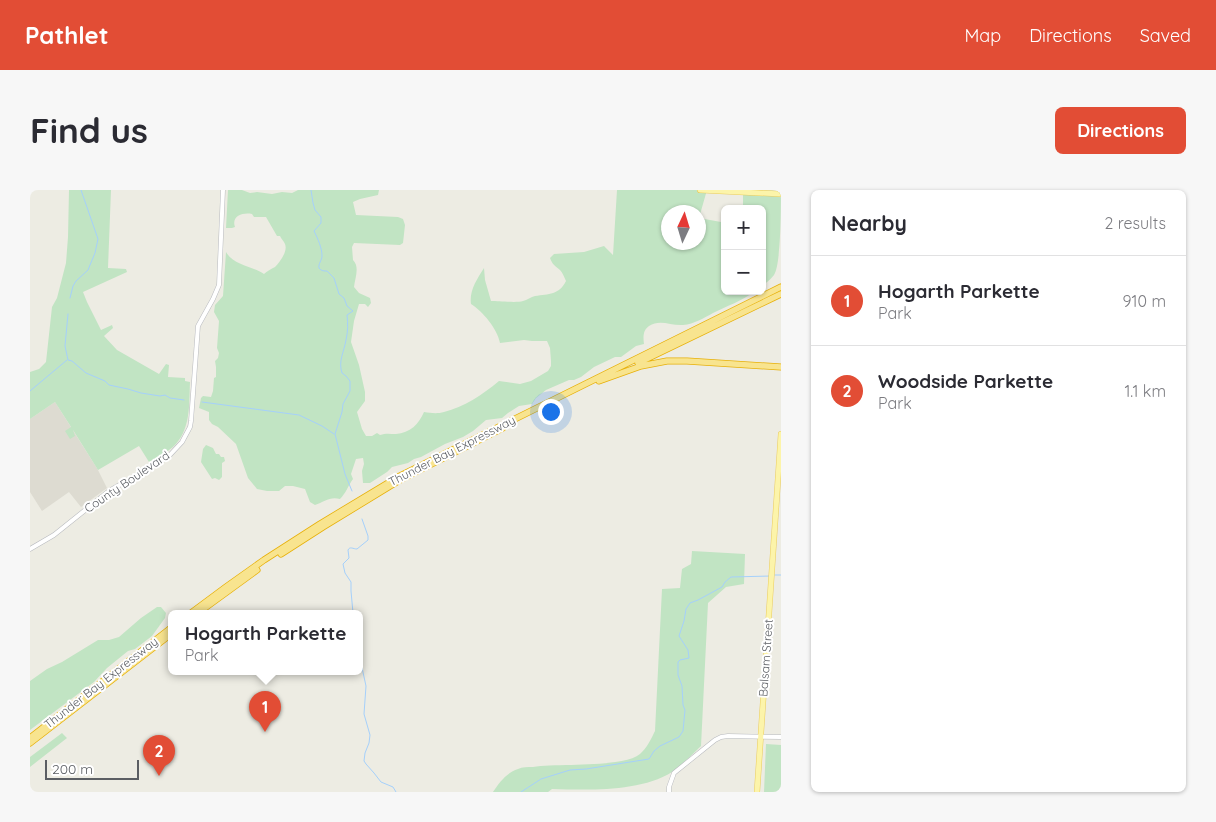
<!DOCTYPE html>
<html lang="en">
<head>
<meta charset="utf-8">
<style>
  :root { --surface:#fff; --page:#f7f7f7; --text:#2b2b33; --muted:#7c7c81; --line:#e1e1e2; --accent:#e24d35 }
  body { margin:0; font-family:Quicksand,sans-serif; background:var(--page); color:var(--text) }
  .controls { position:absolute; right:15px; top:15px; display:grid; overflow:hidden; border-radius:8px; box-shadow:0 1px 4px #0004 }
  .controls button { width:45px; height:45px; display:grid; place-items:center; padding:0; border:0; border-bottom:1px solid var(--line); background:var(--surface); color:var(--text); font:25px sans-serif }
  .compass { position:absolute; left:631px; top:15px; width:45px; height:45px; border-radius:50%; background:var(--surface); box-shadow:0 1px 4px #0004; rotate:4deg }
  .scale { position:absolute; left:15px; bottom:12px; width:94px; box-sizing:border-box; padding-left:5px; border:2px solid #5b5e63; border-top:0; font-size:14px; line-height:18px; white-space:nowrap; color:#5b5e63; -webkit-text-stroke:4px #fff; paint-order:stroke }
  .you { position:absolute; left:520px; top:221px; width:18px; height:18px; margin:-12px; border:4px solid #fff; border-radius:50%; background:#1a73e8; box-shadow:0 0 0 8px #1a73e833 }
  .badge { display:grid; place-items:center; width:32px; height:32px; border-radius:50%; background:var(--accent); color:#fff; font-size:16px; font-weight:700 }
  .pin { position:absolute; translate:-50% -41px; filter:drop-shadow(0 1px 2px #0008) }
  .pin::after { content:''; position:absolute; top:26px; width:18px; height:15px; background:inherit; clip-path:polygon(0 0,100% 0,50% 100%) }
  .popup { position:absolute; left:138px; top:420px; width:195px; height:65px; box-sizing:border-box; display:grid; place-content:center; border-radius:8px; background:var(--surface); filter:drop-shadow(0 1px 4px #0005); font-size:16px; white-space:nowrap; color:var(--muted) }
  .popup b { font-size:19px; color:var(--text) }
  .popup::after { content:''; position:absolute; left:50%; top:100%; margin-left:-10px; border:10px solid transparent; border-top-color:var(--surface) }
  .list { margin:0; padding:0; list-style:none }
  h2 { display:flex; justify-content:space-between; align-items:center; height:65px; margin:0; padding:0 20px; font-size:21px }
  h2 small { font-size:16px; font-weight:400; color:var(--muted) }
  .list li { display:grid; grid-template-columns:32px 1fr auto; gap:15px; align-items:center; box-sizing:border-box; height:90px; padding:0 20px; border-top:1px solid var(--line) }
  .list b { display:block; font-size:19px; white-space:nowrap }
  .list p { margin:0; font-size:16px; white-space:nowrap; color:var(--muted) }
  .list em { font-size:16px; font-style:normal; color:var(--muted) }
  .map { position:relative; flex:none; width:751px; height:602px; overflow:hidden; border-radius:8px }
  header { display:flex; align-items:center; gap:30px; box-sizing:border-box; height:70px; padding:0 25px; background:var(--accent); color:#fff }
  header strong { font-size:24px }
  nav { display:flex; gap:28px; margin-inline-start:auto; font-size:18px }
  .intro { display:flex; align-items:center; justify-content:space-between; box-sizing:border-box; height:120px; padding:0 30px }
  h1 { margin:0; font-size:35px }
  .button { padding:12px 22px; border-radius:8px; background:var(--accent); color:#fff; font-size:18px; font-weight:700 }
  main { display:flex; gap:30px; padding:0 30px }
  aside { flex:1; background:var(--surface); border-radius:8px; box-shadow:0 1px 4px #0004 }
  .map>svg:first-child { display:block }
  .education { fill:#dddbd1 }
  .green { fill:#c1e4c3; fill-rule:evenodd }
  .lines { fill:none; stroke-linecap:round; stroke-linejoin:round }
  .stream { stroke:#a5d0fb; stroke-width:1 }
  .minor-casing { stroke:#b8babf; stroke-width:5 }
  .major-casing { stroke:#ebcd5e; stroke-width:6 }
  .highway-casing { stroke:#e7b009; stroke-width:7 }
  .minor { stroke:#fff; stroke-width:4 }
  .major { stroke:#fcf4aa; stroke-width:5 }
  .highway { stroke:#f8e48f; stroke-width:5.5 }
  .labels { text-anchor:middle; stroke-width:4; stroke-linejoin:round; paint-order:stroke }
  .street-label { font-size:12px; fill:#5b5e63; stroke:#fff }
</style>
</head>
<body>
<header>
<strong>Pathlet</strong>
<nav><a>Map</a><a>Directions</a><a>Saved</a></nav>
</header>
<div class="intro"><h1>Find us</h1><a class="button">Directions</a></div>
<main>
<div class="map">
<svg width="751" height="602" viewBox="0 0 751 602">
  <rect width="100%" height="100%" fill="#edece3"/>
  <path class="education" d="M25 212 68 280 77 298 51 317 39 302 12 321 0 302V229Z"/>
  <path class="green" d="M39 0H81L78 78 96 79 97 82 53 102 57 112 71 140 82 135 83 138 74 146 87 160 129 184 136 174 139 175 138 187 155 188V191L160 192C159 215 161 240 143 257 136 263 127 267 119 272L109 256 68 280 43 240 45 246 40 249 35 241 41 237 25 212 0 229V182L9 179 16 172 22 117 27 108 36 73 38 47Z
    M198 0H212L220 3 227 2 242 4 252 2 262 3 268 0H349L348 5 330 9 323 12 326 25 368 27 373 29 375 35 373 53 370 55 324 53 322 57 323 70C330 77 325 88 324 97L329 103 340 108 341 113 338 117 335 114H329L324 131 321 152 329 175 335 202V211L327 222 332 239 336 246H342L347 243 350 245C356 243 360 244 366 244 380 243 389 234 394 222 401 223 407 224 414 222 434 217 452 205 469 191L490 194 501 191 518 181 521 176V171L520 158 517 151H502L494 150 470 153C467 138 453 122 441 114 439 101 447 89 454 78L455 90 461 111C469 111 487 113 493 111 497 110 501 107 505 106 519 104 529 105 536 91 534 87 533 83 530 80 525 76 522 74 520 68L524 64 554 62 574 56 583 65 587 0H677L669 28 691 32 695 30V101H725C712 111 697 116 683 123 674 128 664 134 653 135 641 136 630 129 619 136 613 140 613 147 614 154L606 156 591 167H585L564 177 551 187 544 190H539L516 200 506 208 502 214 489 216 478 223 472 228 456 230 443 241 433 247 415 254 391 267 384 269 378 273 362 277 357 282 340 293H333L332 281 334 274 333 268 326 269 321 284 323 289C318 296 316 303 310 309 300 306 294 312 285 315L280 312 275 299 263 296H255L249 301H237L227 299 218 288 206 254 188 237 182 234 179 230V222L169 218 171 208 173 206 181 207 183 201 184 188 186 187V177L185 171 188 168 189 163 187 158 189 131 184 122 185 115 193 106 196 62C203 75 222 76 234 84 237 81 241 79 245 77 250 72 258 61 255 54 254 51 251 49 250 46H247L236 27H224L222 24C213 22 201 26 205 37L202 38H196ZM638 22H668V52H638Z
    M713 0 751 1C751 17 751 75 744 85 741 89 736 93 732 96V19H713Z
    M176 255 183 258 186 264H189L191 267H194L195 271 192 273V287L189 290 185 288 182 289 171 272 173 259Z
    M662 361 715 364 714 394 696 397 678 413 671 556C662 565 653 574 642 582 610 602 560 600 522 599L518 602H463C469 593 476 583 488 579 492 577 498 577 503 577 528 573 593 578 610 564 617 558 621 549 625 541L632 399 650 398 652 379 661 374Z
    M127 417H131L136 423 135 428 122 446 105 459 98 461 77 478 64 492 0 540V491L17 479 32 472 68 450H79L89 447 111 428Z
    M32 543 37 548 0 577V567Z
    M736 554 751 555V602H734Z"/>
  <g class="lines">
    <path class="stream" d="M281 0 283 13 285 20 291 27V33L284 41C288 49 292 58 292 66 292 70 288 74 289 78 291 81 294 81 297 81L304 88 309 104 314 108 317 116 323 121 317 125C318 134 318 141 316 150 314 162 308 171 312 183L316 186 320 191V201L313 214 312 222 305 244 315 284 322 301
      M40 108 43 96 46 91 58 80 60 75 65 63 68 49 51 0
      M38 124 35 156 38 170 42 171 56 183 75 191 79 195 98 199 111 203 130 206 135 205 140 208 154 210
      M0 201 37 170
      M172 212 269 225 292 236 304 244
      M745 385H751
      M323 423 321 401V392L315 383 313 374 319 368 318 360C320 356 323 359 327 359L338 350V346L332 329
      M329 464 336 496 334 524 340 545 339 553 335 563 334 571 336 574 344 583 351 592 363 597 366 602
      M491 602 511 589 540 580 556 579 619 569 624 561 630 556 649 547 653 541 655 520 653 515 652 496 648 485V472L650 470 659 468 658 460 649 446 654 431 656 419 660 413 668 410 692 397 695 392 701 387 741 386"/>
    <defs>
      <path id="minor" d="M0 359 24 345 79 301 138 267 152 252 160 237 161 231 168 136 183 109 189 95 193 0
        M639 602V597L644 583 685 550 691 547 698 546 751 547"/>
      <path id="major" d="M670 0 751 4
        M727 602 751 244"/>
      <path id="highway" d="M608 173 751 104
        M569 191 611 176 637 171H657L751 177
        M251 364 293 337 370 290 473 238
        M161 423 196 397 234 370 290 334 368 287 751 97
        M168 423 227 380
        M0 548 141 438
        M0 553 141 444"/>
    </defs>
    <use href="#minor" class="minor-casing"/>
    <use href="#major" class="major-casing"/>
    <use href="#highway" class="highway-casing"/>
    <use href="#minor" class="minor"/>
    <use href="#major" class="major"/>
    <use href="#highway" class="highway"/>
  </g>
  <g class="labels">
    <g class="street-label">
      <text transform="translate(422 261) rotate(-27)" y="4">Thunder Bay Expressway</text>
      <text transform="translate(97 292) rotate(-34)" y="4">County Boulevard</text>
      <text transform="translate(736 468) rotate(-86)" y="4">Balsam Street</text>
      <text transform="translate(71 493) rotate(-38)" y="4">Thunder Bay Expressway</text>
    </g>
  </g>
</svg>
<div class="controls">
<button>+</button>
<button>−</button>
</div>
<svg class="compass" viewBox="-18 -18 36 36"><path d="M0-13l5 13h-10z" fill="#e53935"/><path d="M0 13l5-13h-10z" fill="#7c7c81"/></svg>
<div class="scale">200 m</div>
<div class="you"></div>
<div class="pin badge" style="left:235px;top:542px">1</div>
<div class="popup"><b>Hogarth Parkette</b>Park</div>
<div class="pin badge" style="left:129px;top:586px">2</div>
</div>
<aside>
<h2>Nearby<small>2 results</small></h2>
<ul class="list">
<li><span class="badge">1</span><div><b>Hogarth Parkette</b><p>Park</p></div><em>910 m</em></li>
<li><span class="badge">2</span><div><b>Woodside Parkette</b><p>Park</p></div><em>1.1 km</em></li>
</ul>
</aside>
</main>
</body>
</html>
